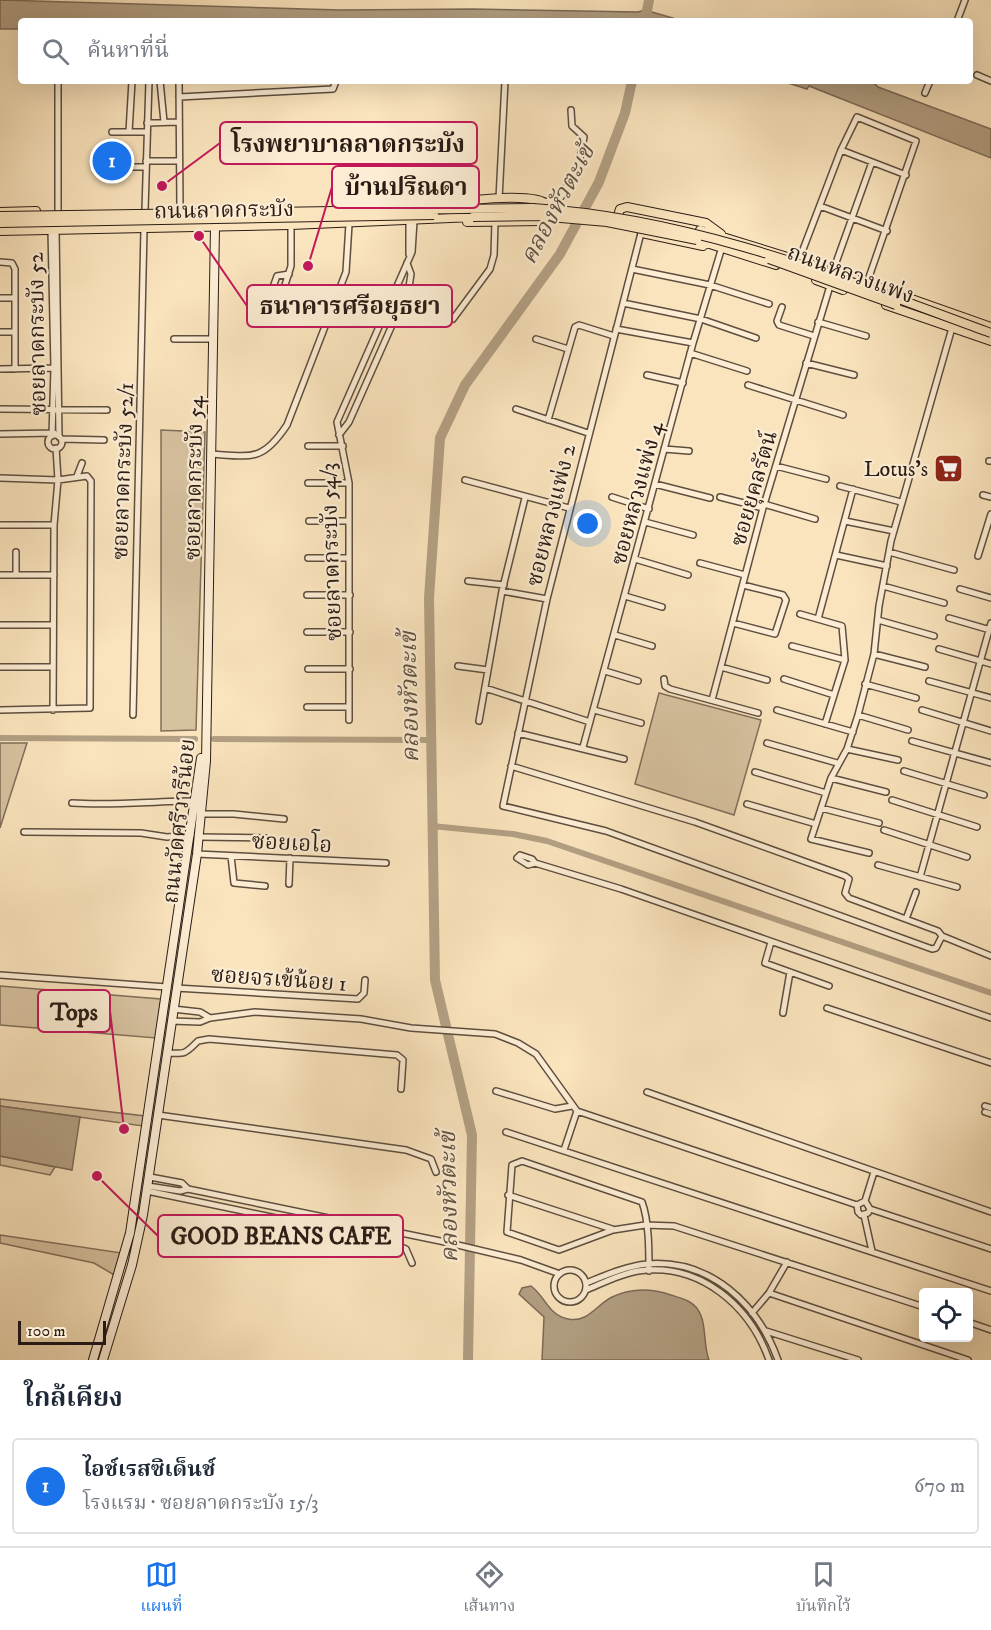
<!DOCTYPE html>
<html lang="th">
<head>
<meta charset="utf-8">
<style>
  :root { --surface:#fff; --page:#f6f6f7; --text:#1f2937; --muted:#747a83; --line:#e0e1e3; --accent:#1a73e8 }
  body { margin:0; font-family:"IM FELL DW Pica","Noto Serif Thai",serif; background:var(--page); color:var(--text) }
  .controls { position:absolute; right:18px; bottom:18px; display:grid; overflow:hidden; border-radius:6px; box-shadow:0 6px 24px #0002 }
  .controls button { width:54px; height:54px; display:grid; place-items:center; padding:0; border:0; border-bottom:2px solid var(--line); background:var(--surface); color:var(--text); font:30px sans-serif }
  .scale { position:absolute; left:18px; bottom:15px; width:88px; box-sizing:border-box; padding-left:6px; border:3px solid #2a1c15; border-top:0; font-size:16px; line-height:21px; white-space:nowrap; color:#2a1c15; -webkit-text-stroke:4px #fcedd4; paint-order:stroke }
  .you { position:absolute; left:588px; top:524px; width:21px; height:21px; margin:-15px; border:4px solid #fff; border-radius:50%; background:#1a73e8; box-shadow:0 0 0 9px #1a73e833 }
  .badge { display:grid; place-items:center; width:39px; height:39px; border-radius:50%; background:var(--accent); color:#fff; font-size:20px; font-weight:700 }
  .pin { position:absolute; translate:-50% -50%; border:3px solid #fff; box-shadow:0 2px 6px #0006 }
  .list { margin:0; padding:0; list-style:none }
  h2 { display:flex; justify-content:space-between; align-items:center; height:78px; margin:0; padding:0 24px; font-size:26px }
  h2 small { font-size:20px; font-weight:400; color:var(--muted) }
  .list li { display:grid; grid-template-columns:39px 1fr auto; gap:18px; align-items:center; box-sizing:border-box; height:96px; margin:0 12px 12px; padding:0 12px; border:2px solid var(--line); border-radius:6px }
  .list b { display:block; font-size:22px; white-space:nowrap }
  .list p { margin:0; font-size:20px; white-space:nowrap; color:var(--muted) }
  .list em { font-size:20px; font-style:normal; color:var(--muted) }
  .icon { flex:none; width:33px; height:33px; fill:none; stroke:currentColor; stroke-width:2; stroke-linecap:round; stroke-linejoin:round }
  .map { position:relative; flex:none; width:991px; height:1360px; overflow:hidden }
  .search { position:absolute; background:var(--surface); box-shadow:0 6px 24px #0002; left:18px; right:18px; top:18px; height:66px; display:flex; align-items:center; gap:15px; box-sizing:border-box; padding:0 21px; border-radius:6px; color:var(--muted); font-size:22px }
  .sheet { height:186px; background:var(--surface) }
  nav { display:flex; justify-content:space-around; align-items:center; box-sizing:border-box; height:84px; border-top:2px solid var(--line); background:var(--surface); font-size:16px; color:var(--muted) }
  nav a { display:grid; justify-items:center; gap:3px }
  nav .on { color:var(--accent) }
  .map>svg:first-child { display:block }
  .green { fill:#d7c2a0; stroke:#806f5a; stroke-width:1.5 }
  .water { fill:#b3a084; stroke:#7c6b58; stroke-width:1.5 }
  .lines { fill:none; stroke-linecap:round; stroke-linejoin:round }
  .canal { stroke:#b3a084; stroke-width:6 }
  .river { stroke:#b3a084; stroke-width:10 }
  .minor-casing { stroke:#5e4e3f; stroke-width:8 }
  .secondary-casing { stroke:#2a1c15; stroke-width:10 }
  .primary-casing { stroke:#2a1c15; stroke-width:10 }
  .minor { stroke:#fcedd4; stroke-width:5 }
  .secondary { stroke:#fcedd4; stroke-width:8 }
  .primary { stroke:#fae4bd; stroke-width:8 }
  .primary-bridge-casing { stroke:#2a1c15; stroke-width:10; stroke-linecap:butt }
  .primary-bridge { stroke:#fae4bd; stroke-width:8 }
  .labels { text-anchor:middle; stroke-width:4.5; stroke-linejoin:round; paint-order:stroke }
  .street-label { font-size:22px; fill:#2a1c15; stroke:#fcedd4 }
  .poi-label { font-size:22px; fill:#2a1c15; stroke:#fcedd4; text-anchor:end }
  .water-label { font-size:24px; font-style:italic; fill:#615141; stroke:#fcedd4 }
  .leader { fill:none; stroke:#c2185b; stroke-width:2 }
  .callout-dot { fill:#c2185b; stroke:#fcedd4; stroke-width:2 }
  .callout { fill:#fcedd4; stroke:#c2185b; stroke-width:2 }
  .callout-label { font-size:24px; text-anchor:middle; font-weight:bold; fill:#2a1c15 }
</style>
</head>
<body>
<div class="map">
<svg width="991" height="1360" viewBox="0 0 991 1360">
  <rect width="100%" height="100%" fill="#fae4bd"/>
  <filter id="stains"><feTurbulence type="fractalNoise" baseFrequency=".00333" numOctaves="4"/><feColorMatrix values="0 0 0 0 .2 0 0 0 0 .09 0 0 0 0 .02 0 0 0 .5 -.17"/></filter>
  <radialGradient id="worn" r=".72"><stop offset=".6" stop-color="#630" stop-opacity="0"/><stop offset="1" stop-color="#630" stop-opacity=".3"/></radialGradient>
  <path class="green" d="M161 430 205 432 196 730 161 731Z
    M659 693 761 720 734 815 635 784Z
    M0 743H27L0 828Z
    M0 986 161 999 156 1038 0 1025Z
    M0 1099 145 1116 143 1126 0 1106Z
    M0 1156 55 1167 50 1175 0 1165Z
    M0 1235 122 1253 116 1276 94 1263 0 1243Z"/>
  <path class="water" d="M0 0 340 10 473 9 638 12 645 10 683 21H21V29H0Z
    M782 81H872L878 87 991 129V158L809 86 807 89Z
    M0 1106 80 1117 72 1170 0 1156Z
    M531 1286C546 1297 548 1315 568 1319 588 1323 596 1305 612 1297 631 1288 651 1288 671 1295 681 1298 693 1301 698 1310 707 1323 703 1345 709 1360H542L544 1317 519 1294 522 1288Z"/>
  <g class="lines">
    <path class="canal" d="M0 738 195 739
      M214 739 431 740
      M432 826 513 834 547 841 991 993"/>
    <path class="river" d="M645 21 649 0
      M468 1360 472 1135 435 980 429 598 440 438 465 385 560 254 599 182 625 113 632 81"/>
    <defs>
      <path id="minor" d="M957 21 965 0
        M977 75 991 81
        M58 81V211
        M160 81 164 122
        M179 81 180 209
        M925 93 930 81
        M179 97 333 89 336 81
        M147 123 178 122
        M112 132H146
        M129 132 132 81
        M841 150 906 175
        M146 161H179
        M107 167H146
        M499 199 505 81
        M545 202 561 197 579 163 584 137 572 126 571 110
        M820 206 887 231
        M145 210 149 81
        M409 222V254
        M51 230 54 368 52 436
        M56 230 59 437
        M641 233 547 599 503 806 606 831 932 949 936 948 942 936
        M799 260 841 150 857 117 916 141 867 283
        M0 262 12 263 15 269V369
        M632 269 710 285 769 304
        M833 271 872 162
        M0 298H15
        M254 299 268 301 277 276 289 274
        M623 303 701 319 756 338
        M782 307 777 321 779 325 814 336
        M453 319 490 269 494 255 495 222
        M818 322 866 336
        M273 323 291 266V225
        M616 329 693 343
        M0 332H14
        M174 339H214
        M536 339 568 349
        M690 353 747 371
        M806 363 854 375
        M0 369 55 368
        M647 375 683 383
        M748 385 843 415
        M0 409 107 410
        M516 409 588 433
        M548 420 575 327 579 325 614 336
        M0 434 54 433
        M339 435 349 422 409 287 411 274 407 263
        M48 442a7 7 0 1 1 14 0a7 7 0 1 1-14 0Z
        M61 439 104 440
        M308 446H343
        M664 449 689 451
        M211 454C253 457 263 461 287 425L346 272 349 224
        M989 461H991
        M776 466 826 479
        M77 476 82 463
        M0 478 58 480 87 476 91 481 90 708 0 710
        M465 480 569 508
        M308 483H349
        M655 484 710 498
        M840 486 901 502
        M983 495 991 497
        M612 497 649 509
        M720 497 763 508
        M764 504 815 519
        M309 521H349
        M845 521 894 531
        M645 522 693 535
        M0 525H54
        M16 552V575
        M889 552 954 570
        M836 555 887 566
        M978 556 991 514
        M308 558H349
        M635 559 688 575
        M700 563 745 575
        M0 575H54
        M468 581 504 585
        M883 586 944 603
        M960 589 991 598
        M502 591 547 599
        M307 595H350
        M625 596 662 607
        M800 614 842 626 845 660 825 724
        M949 618 990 630
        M818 619 853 489
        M878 620 934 636
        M733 623 775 634 786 600 783 595 743 585
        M0 625H53
        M307 632H350
        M615 635 652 646
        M792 646 845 660
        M939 649 991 664
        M874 654 925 667
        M458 666 488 670
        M0 667H53
        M721 667 767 680
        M308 669H350
        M605 671 638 681
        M664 679 665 686 670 689 758 713
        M784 679 834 695
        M929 681 991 698
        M865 684 916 698
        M485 688 590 722
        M712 700 763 508 830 286
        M307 707H349
        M53 710 54 525 58 480 56 448
        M594 710 641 723
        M777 710 853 732
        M922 710 991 731
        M133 715 144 229
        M858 715 908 730
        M349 720V483L337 422 412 252 414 221
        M479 721 502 591 525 498
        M518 733 624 759
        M912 741 991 763
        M767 743 837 763
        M583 747 693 343 722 247
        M847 749 898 760
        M511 766 695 822 845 876 849 879 845 893 849 898 938 931 942 936 991 956
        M904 771 984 795
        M755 772 826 793
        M831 778 886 792
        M892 800 977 827
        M72 803C113 806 154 801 195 801
        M747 804 816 824
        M821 808 879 823
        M201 814H234L284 819
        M884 830 967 857
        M24 832 141 833 167 837 191 835
        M199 837 265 838
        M869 853 811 839 831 778 847 749 858 715 874 654 879 606 891 541 952 328
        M197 854 386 863
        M231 856 234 883 265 886
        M535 863 528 865 517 858 520 855 532 859 535 863 621 889 991 1018
        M878 865 957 887
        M920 877 991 623
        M289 884 290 858
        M906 919 916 892
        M771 942 765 963 829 986
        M0 975 167 987
        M176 988 358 999 364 993 365 980
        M827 1008 991 1063
        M173 1009 200 1012 210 1018
        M783 1013 790 972
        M171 1021 200 1022 210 1018 255 1012 361 1019 411 1028 495 1034 518 1043 536 1054 577 1111 857 1205
        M167 1053C186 1054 185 1054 198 1041L209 1039 397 1055 403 1060 401 1089
        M496 1091 555 1109 572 1106
        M647 1092 991 1212
        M985 1106 991 1108
        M985 1112 991 1114
        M158 1115 406 1150 431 1159 436 1172
        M506 1132 991 1291
        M564 1150 577 1111
        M150 1177 182 1183 188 1189
        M148 1186 180 1191 188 1189 445 1242 521 1260 560 1274
        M147 1191 391 1242 406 1249 412 1263
        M508 1195 612 1229
        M865 1201 870 1209 868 1213 861 1215 858 1212 857 1205 865 1201 874 1172
        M870 1209 991 1249
        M864 1215 872 1251
        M554 1286a16 16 0 1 1 32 0a16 16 0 1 1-32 0Z
        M649 1271C649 1250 649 1221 642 1202L522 1161 512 1165 507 1232 559 1250 613 1230 645 1225 674 1226 924 1307
        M586 1283C606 1275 626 1266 647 1264 711 1259 758 1304 778 1360
        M586 1290C603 1283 620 1274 638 1271 700 1262 750 1306 769 1360
        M769 1293 968 1360
        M752 1313 769 1293 787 1262
        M968 1322 991 1330
        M766 1331 858 1360"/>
      <path id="secondary" d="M93 1360 130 1233 201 758
        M103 1360 132 1265 143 1215 197 854 206 761 215 227"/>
      <path id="primary" d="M435 207C451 200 537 192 546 204V217L541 221 467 222
        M0 212 36 211
        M616 222 620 209 627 207 706 223 721 234
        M700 230 823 268
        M0 231 291 225 473 217
        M642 233 703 246
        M697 240 776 265
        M852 278 991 327
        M816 280 843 290
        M886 305 991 341"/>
    </defs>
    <use href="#minor" class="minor-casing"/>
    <use href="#secondary" class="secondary-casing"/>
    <use href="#primary" class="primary-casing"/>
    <use href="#minor" class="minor"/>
    <use href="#secondary" class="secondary"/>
    <use href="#primary" class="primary"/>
    <defs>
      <path id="primary-bridge" d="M0 216 533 208C694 218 841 278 991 333
        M473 217 538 216 607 222 697 240
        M0 223 434 215
        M769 259 896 305"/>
    </defs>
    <use href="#primary-bridge" class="primary-bridge-casing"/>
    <use href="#primary-bridge" class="primary-bridge"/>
  </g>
  <defs>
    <symbol id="supermarket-square" viewBox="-11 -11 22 22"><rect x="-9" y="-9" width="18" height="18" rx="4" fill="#8f2418" stroke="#fcedd4"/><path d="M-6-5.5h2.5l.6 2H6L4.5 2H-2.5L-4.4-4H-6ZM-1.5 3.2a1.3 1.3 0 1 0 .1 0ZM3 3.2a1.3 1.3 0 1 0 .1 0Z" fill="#fff"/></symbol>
  </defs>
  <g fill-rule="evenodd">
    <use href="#supermarket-square" x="932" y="452" width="33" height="33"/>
  </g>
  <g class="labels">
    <g class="street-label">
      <text transform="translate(224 209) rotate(-1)" y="8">ถนนลาดกระบัง</text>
      <text transform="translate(851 273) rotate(20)" y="8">ถนนหลวงแพ่ง</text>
      <text transform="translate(36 334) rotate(-91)" y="8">ซอยลาดกระบัง 52</text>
      <text transform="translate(122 471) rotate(-88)" y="8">ซอยลาดกระบัง 52/1</text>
      <text transform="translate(193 478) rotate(-89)" y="8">ซอยลาดกระบัง 54</text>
      <text transform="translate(753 488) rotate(-74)" y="8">ซอยยุคลรัตน์</text>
      <text transform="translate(636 493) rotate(-75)" y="8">ซอยหลวงแพ่ง 4</text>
      <text transform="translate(550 515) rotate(-76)" y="8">ซอยหลวงแพ่ง 2</text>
      <text transform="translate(330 552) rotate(-92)" y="8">ซอยลาดกระบัง 54/3</text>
      <text transform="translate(178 821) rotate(-84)" y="8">ถนนวัดศรีวารีน้อย</text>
      <text transform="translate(292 842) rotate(3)" y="8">ซอยเอโอ</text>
      <text transform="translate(279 978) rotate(4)" y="8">ซอยจรเข้น้อย 1</text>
    </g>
    <g class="poi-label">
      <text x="928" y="476">Lotus's</text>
    </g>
    <g class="water-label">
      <text transform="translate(557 204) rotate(-62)" y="8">คลองหัวตะเข้</text>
      <text transform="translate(409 697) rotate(-91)" y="8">คลองหัวตะเข้</text>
      <text transform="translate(448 1197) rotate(-91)" y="8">คลองหัวตะเข้</text>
    </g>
  </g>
  <path class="leader" d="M162 186L220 143M308 266L332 187M199 236L247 306M124 1129L110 1011M97 1176L158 1236"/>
  <g class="callout-dot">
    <circle cx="162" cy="186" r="6"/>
    <circle cx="308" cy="266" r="6"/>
    <circle cx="199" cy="236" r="6"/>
    <circle cx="124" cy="1129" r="6"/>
    <circle cx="97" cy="1176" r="6"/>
  </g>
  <g class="callout">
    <rect x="220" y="122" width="257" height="42" rx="6"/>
    <rect x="332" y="166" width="147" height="42" rx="6"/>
    <rect x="247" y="285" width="205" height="42" rx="6"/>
    <rect x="38" y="990" width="72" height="42" rx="6"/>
    <rect x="158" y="1215" width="245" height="42" rx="6"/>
  </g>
  <g class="callout-label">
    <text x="348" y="152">โรงพยาบาลลาดกระบัง</text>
    <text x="406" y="195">บ้านปริณดา</text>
    <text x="350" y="314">ธนาคารศรีอยุธยา</text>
    <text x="74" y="1020">Tops</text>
    <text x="281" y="1244">GOOD BEANS CAFE</text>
  </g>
  <rect width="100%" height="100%" filter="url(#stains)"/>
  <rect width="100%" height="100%" fill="url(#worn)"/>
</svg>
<div class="controls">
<button><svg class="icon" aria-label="locate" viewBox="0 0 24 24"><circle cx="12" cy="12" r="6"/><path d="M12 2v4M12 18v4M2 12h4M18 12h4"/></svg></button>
</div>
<div class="scale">100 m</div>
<div class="you"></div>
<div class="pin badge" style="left:112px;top:161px">1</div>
<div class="search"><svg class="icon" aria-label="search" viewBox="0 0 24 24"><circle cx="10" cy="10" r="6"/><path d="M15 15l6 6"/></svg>ค้นหาที่นี่</div>
</div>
<section class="sheet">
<h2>ใกล้เคียง<small></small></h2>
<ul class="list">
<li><span class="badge">1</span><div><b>ไอช์เรสซิเด็นช์</b><p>โรงแรม · ซอยลาดกระบัง 15/3</p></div><em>670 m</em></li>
</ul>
</section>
<nav>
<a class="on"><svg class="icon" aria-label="map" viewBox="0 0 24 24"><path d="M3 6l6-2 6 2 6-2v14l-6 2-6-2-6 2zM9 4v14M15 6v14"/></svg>แผนที่</a>
<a><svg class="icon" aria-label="directions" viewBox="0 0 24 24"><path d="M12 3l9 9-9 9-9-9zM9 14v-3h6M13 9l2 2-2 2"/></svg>เส้นทาง</a>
<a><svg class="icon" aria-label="saved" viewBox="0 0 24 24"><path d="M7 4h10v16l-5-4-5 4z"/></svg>บันทึกไว้</a>
</nav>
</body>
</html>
